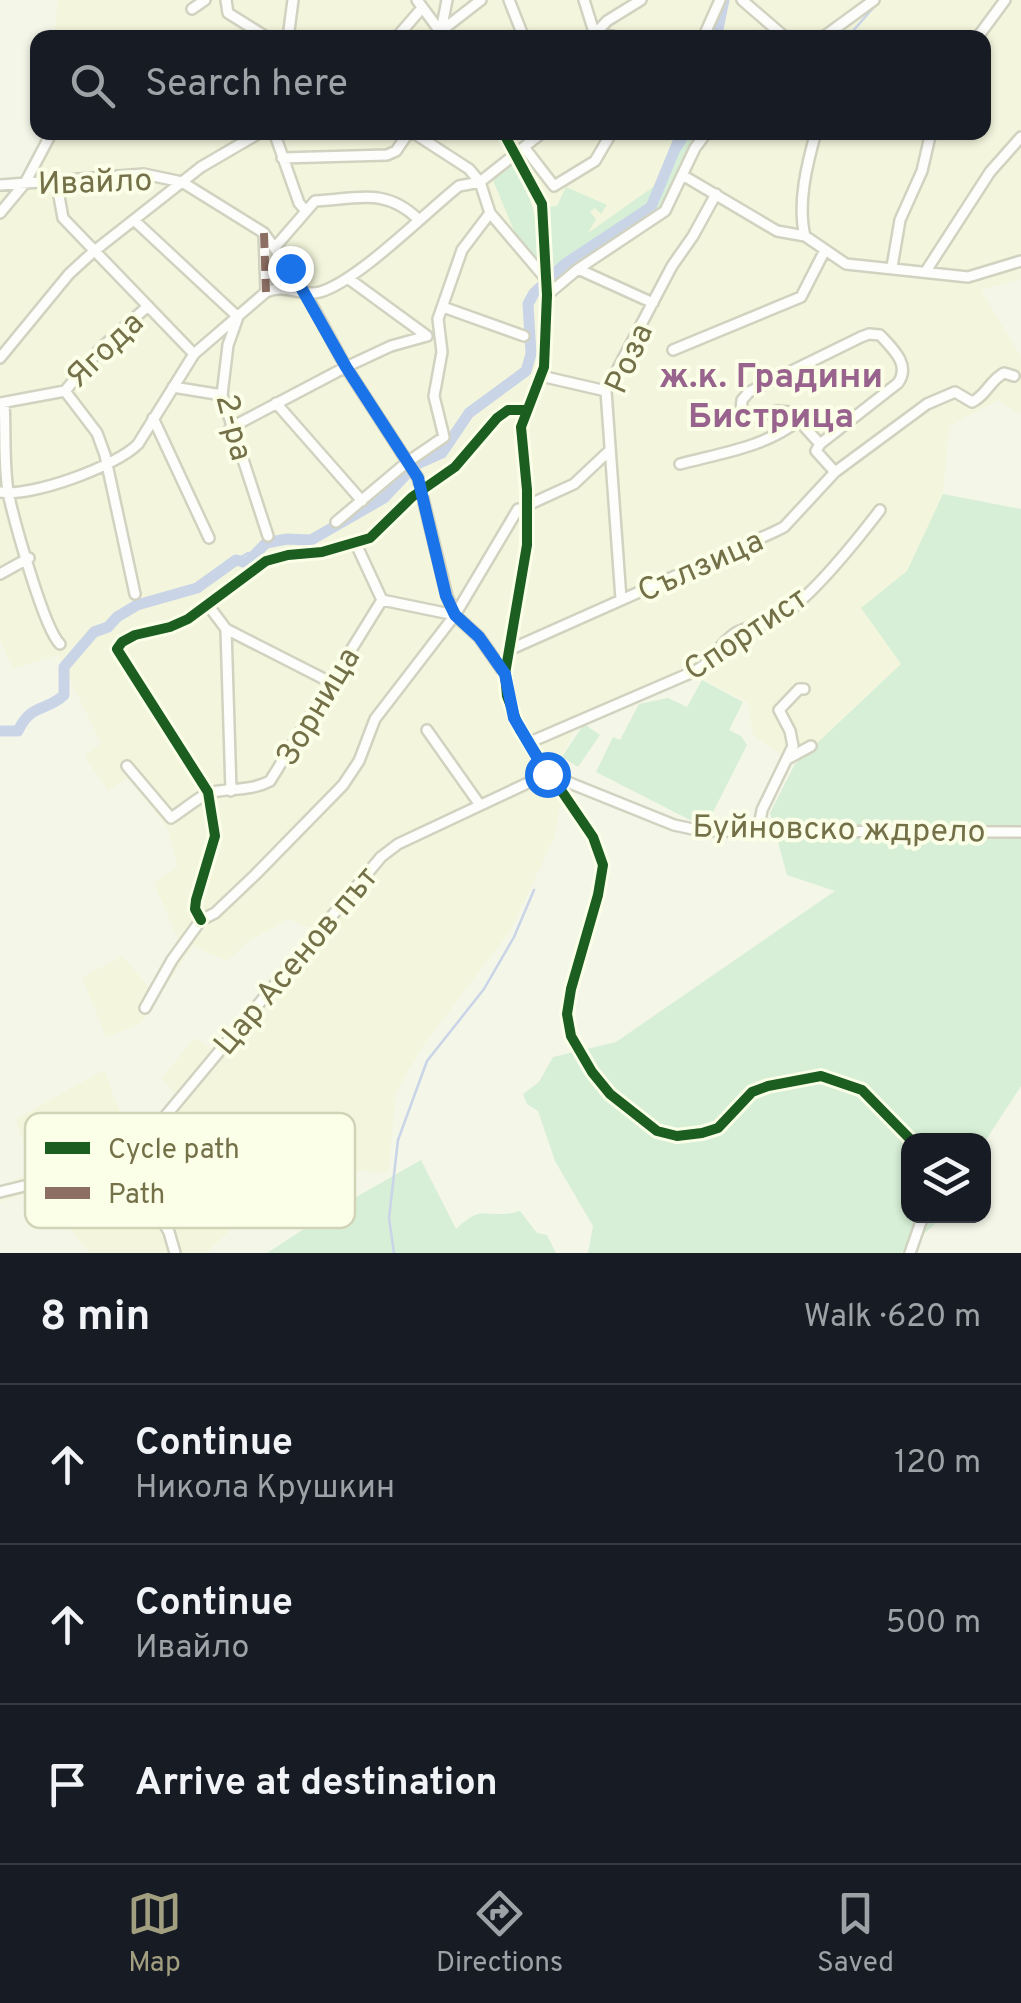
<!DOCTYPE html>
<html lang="en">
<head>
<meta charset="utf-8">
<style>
  :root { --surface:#171b24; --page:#242831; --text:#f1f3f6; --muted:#9ea1a6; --line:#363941; --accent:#a19f80 }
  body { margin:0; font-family:Overpass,sans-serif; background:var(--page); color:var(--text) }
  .controls { position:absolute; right:30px; bottom:30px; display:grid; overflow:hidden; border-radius:20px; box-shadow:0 2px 8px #0004 }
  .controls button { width:90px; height:90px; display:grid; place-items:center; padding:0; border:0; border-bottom:2px solid var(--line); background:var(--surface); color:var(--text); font:50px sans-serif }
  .stop { position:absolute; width:30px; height:30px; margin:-22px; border:8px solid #1a73e8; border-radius:50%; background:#fff }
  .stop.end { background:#1a73e8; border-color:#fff; box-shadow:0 2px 10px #0008 }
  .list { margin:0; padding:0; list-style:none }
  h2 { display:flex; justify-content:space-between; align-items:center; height:130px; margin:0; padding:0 40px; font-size:42px }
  h2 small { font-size:32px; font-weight:400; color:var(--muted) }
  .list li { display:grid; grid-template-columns:65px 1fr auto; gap:30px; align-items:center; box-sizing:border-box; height:160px; padding:0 40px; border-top:2px solid var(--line) }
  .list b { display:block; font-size:38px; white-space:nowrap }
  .list p { margin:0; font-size:32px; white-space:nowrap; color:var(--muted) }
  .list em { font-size:32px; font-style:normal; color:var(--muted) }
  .icon { flex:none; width:55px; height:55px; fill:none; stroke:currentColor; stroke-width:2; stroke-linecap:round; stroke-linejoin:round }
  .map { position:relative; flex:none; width:1021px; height:1253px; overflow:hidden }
  .search { position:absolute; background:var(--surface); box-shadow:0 2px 8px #0004; left:30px; right:30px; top:30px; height:110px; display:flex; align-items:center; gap:25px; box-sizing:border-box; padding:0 35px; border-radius:20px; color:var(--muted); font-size:38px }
  .sheet { height:610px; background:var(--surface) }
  nav { display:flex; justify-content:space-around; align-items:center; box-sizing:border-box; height:140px; border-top:2px solid var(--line); background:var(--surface); font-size:28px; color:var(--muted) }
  nav a { display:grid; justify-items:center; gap:5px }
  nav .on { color:var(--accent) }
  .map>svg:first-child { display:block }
  .residential { fill:#f3f6dc }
  .green { fill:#d7efd6 }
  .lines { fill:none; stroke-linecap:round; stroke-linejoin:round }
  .stream { stroke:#c9d4e7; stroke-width:2.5 }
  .river { stroke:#c9d4e7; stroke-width:11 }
  .minor-casing { stroke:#d2d2c0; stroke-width:14 }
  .minor { stroke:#fdfefc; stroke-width:9 }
  .quiet { stroke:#8d6e63; stroke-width:8; stroke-dasharray:15 8; stroke-linecap:butt }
  .cycleway-casing { stroke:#fbffe8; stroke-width:16 }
  .cycleway { stroke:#1b5e20; stroke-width:10 }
  .route { stroke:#1a73e8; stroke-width:12 }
  .labels { text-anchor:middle; stroke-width:8; stroke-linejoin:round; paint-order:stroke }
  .street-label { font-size:32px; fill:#747048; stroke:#fbffe8 }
  .neighbourhood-label { font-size:35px; font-weight:bold; fill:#98638d; stroke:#fbffe8 }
  .key { fill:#fbffe8; stroke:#d2d4b8; stroke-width:2.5 }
  .key-label { font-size:28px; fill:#747048 }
</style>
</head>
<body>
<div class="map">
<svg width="1021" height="1253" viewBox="0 0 1021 1253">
  <rect width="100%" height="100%" fill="#f4f6e8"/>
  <path class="residential" d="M58 0H1021V279L981 290 1021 357V411L1018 413 998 400 949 426 943 494 907 571 862 608 901 664 795 764 753 735 748 703 694 675 579 721 558 764 561 802 554 838 510 931 424 1044 396 1092 388 1173 292 1165 229 1120 198 1163 242 1219 206 1253H90L38 1190 0 1202V1186L33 1172 16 1119 104 1070 132 1144 176 1095 162 1078 194 1038 214 1050 311 929 289 919 250 940 227 961 193 946 140 1024 106 1037 82 977 123 956 150 989 178 939 154 883 178 867 167 827 128 778 108 790 84 756 101 743 58 655 13 669 0 640V180L23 176 44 132H984V38L54 37Z"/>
  <path class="green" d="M687 133H703L693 145 670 196 651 216 589 254 550 289 547 207 557 206 566 187 607 205 601 214 595 208 590 212 596 219 588 233 653 187Z
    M511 164C536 207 537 212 537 262L515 233 492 178Z
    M943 494 1021 509V1086L984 1143 908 1140V1216H939L934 1225 901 1253H588L593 1226 555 1161 538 1111 527 1104 523 1094 539 1082 553 1057 616 1042 835 891 787 875 770 813 795 764 901 664 861 608 907 571Z
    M702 680 743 702 729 730 741 736 747 745 711 816V823L692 821 596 772 613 737 620 740 639 704 668 698 687 707Z
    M584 724 600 735 578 767 562 757Z
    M421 1160 456 1229C485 1201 486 1221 520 1211L537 1233 547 1235 556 1253H267L330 1212Z"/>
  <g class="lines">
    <path class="stream" d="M832 38 852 32 880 0
      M673 160 691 132
      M415 465 427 454
      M236 560 248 553 256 555
      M394 1253 389 1218 398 1140 427 1061 484 989 514 937 534 890"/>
    <path class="river" d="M716 38 724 0
      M0 731H18C31 703 46 712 64 695V667L94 632 108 627 117 617 137 605 197 588 236 560 247 563 266 543 287 539 311 540 384 498 415 465 442 453 469 413 526 371 531 354 528 304 534 293 565 264 651 207 682 132"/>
    <defs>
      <path id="minor" d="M226 0 228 13 268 38
        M417 0 445 38
        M509 0 524 38
        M584 0 594 32 621 38
        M742 0 786 38
        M192 9 205 0
        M441 31 481 0
        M441 31 447 0
        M288 38 293 0
        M396 38 422 8
        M591 38 607 21 641 0
        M703 38 720 0
        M822 38 874 0
        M977 38 1005 0
        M274 132 299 203 306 211
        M412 132 469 169 480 182 490 213 546 279
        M503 132 542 204 547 295 544 367 521 427 527 490V545L505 674 507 696 520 730 593 837 603 865 598 895 571 989 567 1014 571 1036 592 1072 610 1094 657 1131 677 1136 702 1133 718 1128 752 1092 768 1086 821 1076 862 1090 911 1140
        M524 147 554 186 595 161 612 132
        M282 158 387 155 396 151 409 132
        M684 176 777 231 805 236 846 264 968 277 1021 261
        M56 180 63 218 194 354
        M0 185 144 174 182 182 264 233 305 292 346 367 418 478 447 596 455 615 479 637 505 674
        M0 213 25 183 52 132
        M135 221 238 317 228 345 222 395 268 536
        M264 233 266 292
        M805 236C797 204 807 164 816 132
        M276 246 315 201C357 199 385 187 418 219
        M892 267 900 220 922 171 931 132
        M578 269 653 303
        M926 271 990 172 1021 137
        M349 279 427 336
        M547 295 578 269 665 211 695 148 707 132
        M443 307 524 336
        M673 350 801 297 825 250
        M0 358 69 274 93 252 201 167 261 132
        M541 376 606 391
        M173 387 222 395
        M65 391 97 433 105 455 135 594
        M0 403 65 391 100 349 148 306
        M4 403C6 433 3 467 9 497 15 523 44 629 60 644
        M276 403 362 501
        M153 418 209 538
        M230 428 346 367 391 346 427 336
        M820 444 791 412 777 411 749 418 741 410 742 400 749 392 861 337 869 334 880 335C893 349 911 365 898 383L820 444 816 451 835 472
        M680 464C721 453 766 447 799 420
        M0 492C30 498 117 466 138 444L194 354 266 292C285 283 302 297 320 292 358 281 425 213 459 186L480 182 543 132
        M528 505 574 484 609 451
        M336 522 406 463 444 437 434 396 442 352 438 319 462 250 490 213
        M356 544 382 600
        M0 574 29 558
        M621 599 606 391 672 266 693 236 716 194
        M382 600 455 615
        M208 605 226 629 332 683
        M226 629 231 791
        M509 650 774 532 784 527 835 472 927 404 955 392 972 402C986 396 990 380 1004 373L1014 376
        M427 730 480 805
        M528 743 695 671C713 662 718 645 734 634 747 625 765 626 778 618 810 599 857 540 880 510
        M789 758 811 746
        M127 766 171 818C183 811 201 794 213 792 232 788 251 791 270 781L382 600
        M550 775 674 825 702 831 1021 832
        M758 832 762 810 793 746 790 731 779 710 799 689H804
        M201 920 195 909 196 900 215 836 208 792 117 649 122 642 135 635 170 627 188 619 266 561 288 555 322 552 370 538 412 497 455 467 497 418 508 410H527
        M201 920 215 913 255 875 343 785 359 761 375 719 455 615 518 509
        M145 1008 172 960 201 920
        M128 1161 169 1232 175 1253
        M0 1192 128 1161 381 857 398 844 547 774
        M910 1253 923 1216"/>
    </defs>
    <use href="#minor" class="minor-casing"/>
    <use href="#minor" class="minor"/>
    <path class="quiet" d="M264 233 266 292"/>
    <defs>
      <path id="cycleway" d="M503 132 542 204 547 295 544 367 521 427 527 490V545L505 674 507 696 520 730 593 837 603 865 598 895 571 989 567 1014 571 1036 592 1072 610 1094 657 1131 677 1136 702 1133 718 1128 752 1092 768 1086 821 1076 862 1090 911 1140
        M201 920 195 909 196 900 215 836 208 792 117 649 122 642 135 635 170 627 188 619 266 561 288 555 322 552 370 538 412 497 455 467 497 418 508 410H527"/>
    </defs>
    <use href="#cycleway" class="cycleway-casing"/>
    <use href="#cycleway" class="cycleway"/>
  </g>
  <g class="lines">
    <path class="route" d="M290 268 346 367 418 478 446 596 455 615 479 637 505 674 514 718 547 774"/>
  </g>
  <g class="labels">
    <g class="street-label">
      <text transform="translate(95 181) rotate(-2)" y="11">Ивайло</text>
      <text transform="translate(104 349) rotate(-44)" y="11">Ягода</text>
      <text transform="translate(628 358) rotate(-66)" y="11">Роза</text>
      <text transform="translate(235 427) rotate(76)" y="11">2-ра</text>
      <text transform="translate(700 565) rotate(-24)" y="11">Сълзица</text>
      <text transform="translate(745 633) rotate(-34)" y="11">Спортист</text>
      <text transform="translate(317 706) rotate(-59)" y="11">Зорница</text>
      <text transform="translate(839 828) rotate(1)" y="11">Буйновско ждрело</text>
      <text transform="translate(295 960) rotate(-50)" y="11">Цар Асенов път</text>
    </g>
    <g class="neighbourhood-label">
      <text x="771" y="387">ж.к. Градини<tspan x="771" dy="40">Бистрица</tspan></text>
    </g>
  </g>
  <rect x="25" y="1113" width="330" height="115" rx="15" class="key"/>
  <rect x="45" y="1142" width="45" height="12" fill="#1b5e20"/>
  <rect x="45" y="1187" width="45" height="12" fill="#8d6e63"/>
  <g class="key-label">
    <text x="108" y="1158">Cycle path</text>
    <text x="108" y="1203">Path</text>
  </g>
</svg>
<div class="controls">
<button><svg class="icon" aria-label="layers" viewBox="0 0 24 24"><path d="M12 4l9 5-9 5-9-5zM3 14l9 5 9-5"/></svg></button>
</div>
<div class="stop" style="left:547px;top:774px"></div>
<div class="stop end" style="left:290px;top:268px"></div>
<div class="search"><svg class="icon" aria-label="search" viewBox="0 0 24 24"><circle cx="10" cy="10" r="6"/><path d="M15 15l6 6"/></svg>Search here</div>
</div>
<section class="sheet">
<h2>8 min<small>Walk · 620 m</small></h2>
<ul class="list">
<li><svg class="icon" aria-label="ahead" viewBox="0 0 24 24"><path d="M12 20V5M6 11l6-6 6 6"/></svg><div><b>Continue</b><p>Никола Крушкин</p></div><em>120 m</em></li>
<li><svg class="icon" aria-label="ahead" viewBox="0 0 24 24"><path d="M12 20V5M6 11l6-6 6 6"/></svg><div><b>Continue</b><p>Ивайло</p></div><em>500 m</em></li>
<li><svg class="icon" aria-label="arrive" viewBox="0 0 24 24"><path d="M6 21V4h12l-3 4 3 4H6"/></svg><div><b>Arrive at destination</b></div></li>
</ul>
</section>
<nav>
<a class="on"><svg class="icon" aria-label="map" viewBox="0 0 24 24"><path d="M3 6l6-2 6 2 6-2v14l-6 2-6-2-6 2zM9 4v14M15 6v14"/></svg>Map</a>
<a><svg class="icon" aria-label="directions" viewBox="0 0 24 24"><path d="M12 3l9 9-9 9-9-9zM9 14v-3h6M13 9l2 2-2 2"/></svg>Directions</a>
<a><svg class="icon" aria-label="saved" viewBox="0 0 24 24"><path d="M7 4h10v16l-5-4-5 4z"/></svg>Saved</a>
</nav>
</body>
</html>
